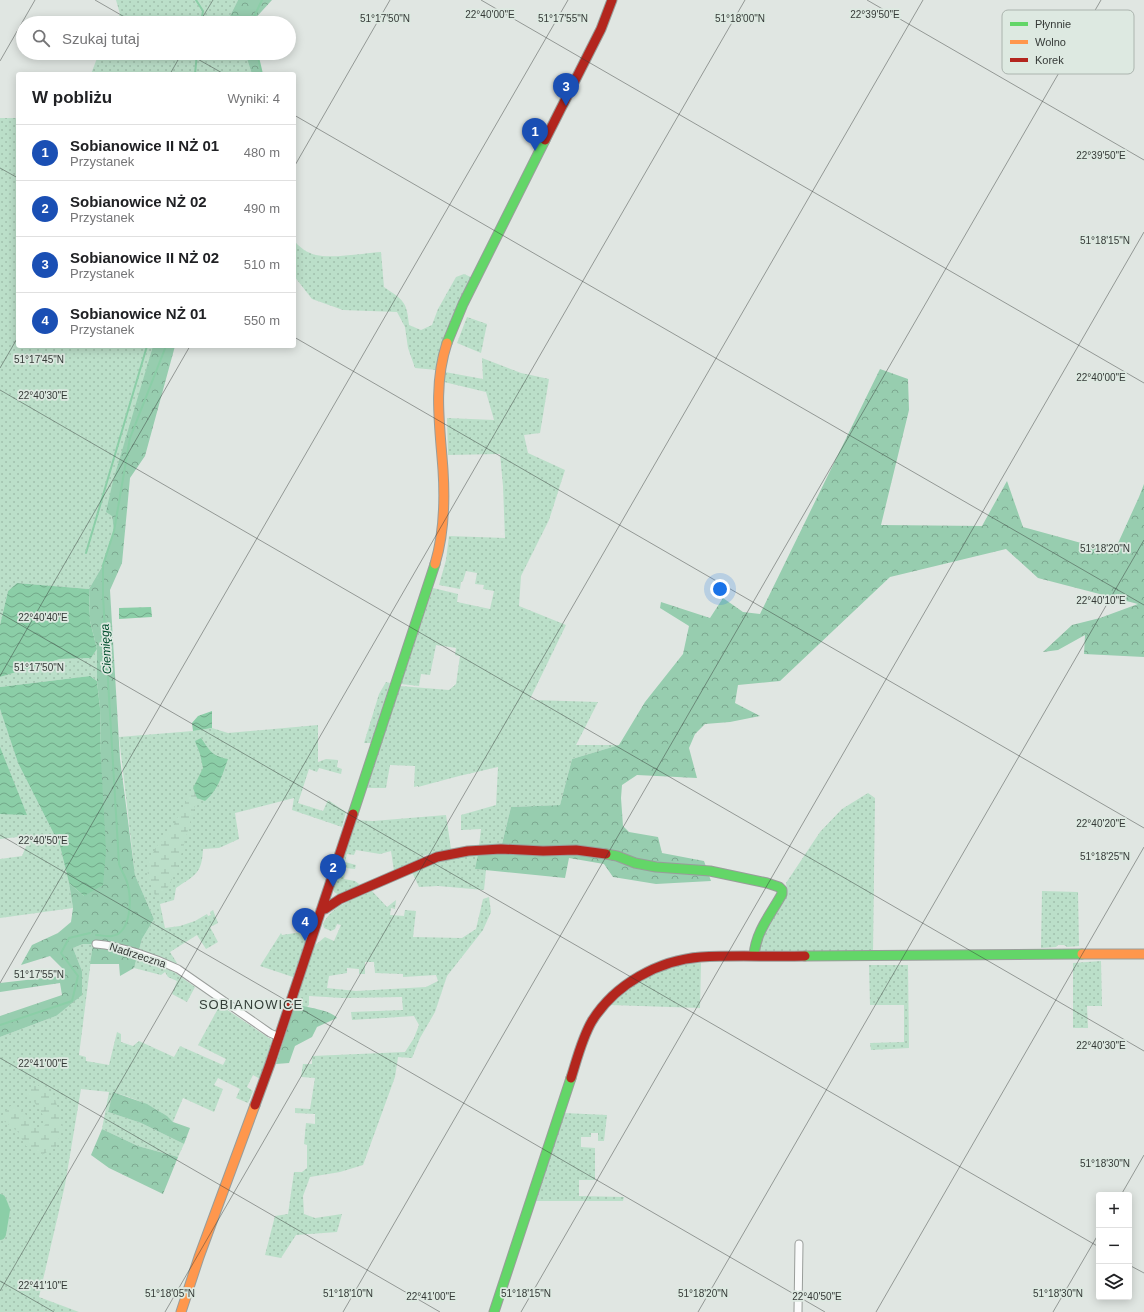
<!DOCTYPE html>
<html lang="pl">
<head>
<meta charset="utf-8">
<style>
  :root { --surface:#fff; --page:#f2f2f2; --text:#202124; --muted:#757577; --line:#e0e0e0; --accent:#717673 }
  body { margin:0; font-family:Helvetica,sans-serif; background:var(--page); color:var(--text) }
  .controls { position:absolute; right:12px; bottom:12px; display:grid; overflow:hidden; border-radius:4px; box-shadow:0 2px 10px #0003 }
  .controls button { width:36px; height:36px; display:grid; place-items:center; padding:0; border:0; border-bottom:1px solid var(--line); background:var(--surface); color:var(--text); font:20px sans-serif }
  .you { position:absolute; left:720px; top:589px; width:14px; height:14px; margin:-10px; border:3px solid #fff; border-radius:50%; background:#1a73e8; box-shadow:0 0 0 6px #1a73e833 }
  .badge { display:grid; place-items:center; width:26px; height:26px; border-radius:50%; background:var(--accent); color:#fff; font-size:13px; font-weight:700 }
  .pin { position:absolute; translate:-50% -33px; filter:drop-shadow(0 1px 2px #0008) }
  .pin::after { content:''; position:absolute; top:21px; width:14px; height:12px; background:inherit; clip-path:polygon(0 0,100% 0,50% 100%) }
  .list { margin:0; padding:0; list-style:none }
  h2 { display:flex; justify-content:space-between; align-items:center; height:52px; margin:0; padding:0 16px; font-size:17px }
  h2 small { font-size:13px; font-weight:400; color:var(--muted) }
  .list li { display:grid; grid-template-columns:26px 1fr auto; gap:12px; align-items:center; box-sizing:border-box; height:56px; padding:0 16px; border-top:1px solid var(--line) }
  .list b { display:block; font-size:15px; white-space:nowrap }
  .list p { margin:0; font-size:13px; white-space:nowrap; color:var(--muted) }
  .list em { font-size:13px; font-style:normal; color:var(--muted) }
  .icon { flex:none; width:22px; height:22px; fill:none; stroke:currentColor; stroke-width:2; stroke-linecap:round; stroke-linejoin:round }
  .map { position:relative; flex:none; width:1144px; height:1312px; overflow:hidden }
  .search { position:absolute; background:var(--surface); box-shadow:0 2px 10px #0003; left:16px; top:16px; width:280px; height:44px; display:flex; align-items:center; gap:10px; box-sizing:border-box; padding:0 14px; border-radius:22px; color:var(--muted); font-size:15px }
  .panel { position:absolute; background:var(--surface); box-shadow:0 2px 10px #0003; left:16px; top:72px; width:280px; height:276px; border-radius:4px }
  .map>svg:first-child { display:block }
  .green { fill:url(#green-dots); fill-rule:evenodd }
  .forest { fill:url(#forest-crowns) }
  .wetland { fill:url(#wetland-marsh) }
  .water { fill:url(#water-waves) }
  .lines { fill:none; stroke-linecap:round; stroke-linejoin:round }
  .stream { stroke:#8bcea7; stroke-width:2 }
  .river { stroke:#8bcea7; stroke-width:12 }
  .street-casing { stroke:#999d9a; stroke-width:9 }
  .fast-casing { stroke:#999d9a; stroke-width:11 }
  .slow-casing { stroke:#999d9a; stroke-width:11 }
  .jam-casing { stroke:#999d9a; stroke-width:11 }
  .street { stroke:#fafbfb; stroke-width:7 }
  .fast { stroke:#63d668; stroke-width:9 }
  .slow { stroke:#ff974d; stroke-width:9 }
  .jam { stroke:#b3261e; stroke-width:9 }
  .ticks { fill:none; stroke:#353a37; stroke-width:1; stroke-opacity:0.45 }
  .labels { text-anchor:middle; stroke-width:3.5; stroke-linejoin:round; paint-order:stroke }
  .street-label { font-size:11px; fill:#353a37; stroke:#dde9e1 }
  .water-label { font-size:12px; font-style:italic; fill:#004d2c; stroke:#dde9e1 }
  .quarter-label { font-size:13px; letter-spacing:1px; fill:#333d37; stroke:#dde9e1 }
  .key { fill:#dde9e1; stroke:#abb4ae; stroke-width:1 }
  .key-label { font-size:11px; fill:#353a37 }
  .ticks-label { font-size:10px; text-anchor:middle; fill:#353a37; stroke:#dde9e1; stroke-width:3.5; stroke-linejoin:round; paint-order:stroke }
</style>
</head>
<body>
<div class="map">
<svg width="1144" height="1312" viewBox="0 0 1144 1312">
  <defs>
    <pattern id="green-dots" width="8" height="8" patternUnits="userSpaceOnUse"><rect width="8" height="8" fill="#bbdfc9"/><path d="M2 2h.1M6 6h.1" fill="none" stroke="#a1c0ad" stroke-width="1.8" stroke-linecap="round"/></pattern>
    <pattern id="forest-crowns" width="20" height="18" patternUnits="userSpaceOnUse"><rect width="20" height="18" fill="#97cdaf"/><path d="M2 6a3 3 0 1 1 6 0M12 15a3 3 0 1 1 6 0" fill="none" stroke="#7ca78f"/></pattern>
    <pattern id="wetland-marsh" width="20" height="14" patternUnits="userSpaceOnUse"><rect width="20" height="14" fill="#bbdfc9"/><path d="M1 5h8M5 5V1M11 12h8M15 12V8" fill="none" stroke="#a1c0ad"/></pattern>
    <pattern id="water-waves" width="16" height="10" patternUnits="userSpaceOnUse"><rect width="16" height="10" fill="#8bcea7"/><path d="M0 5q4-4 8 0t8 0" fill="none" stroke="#72a889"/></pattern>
  </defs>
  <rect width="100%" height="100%" fill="#e0e6e2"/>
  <path class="green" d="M116 0H238L230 16 233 23H116L120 14Z
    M99 53H245L252 74H91Z
    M0 118H18V346H153L140 392 112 516 114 531 103 565 89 589 17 583 8 591 0 625Z
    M294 240C297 246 309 254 316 255 332 259 364 253 381 252L384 287C403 300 407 301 409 325L421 330 432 325 438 309 456 277 464 274 473 278 437 370 415 368 408 348 405 327 397 312 343 310 312 299 294 276Z
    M467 317 487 324 481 353 457 343Z
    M482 358 521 373 549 379 540 433 524 435 528 453 565 470 549 520 521 576 519 606 566 625 530 699 535 700 598 702 576 745H619L572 759 560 805 511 807 502 844 475 869 486 870 484 890 438 886 419 887 412 872 442 860 478 854 481 829 461 830V815L496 805 498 767 459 776 418 787V786L414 787 415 766 390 765 386 788H367L400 686 449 690 456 684 460 656 455 655 456 648 436 645 430 675 421 674 419 686 401 684 433 588 458 594 457 602 490 609 494 591 483 589 484 585 475 584 477 573 466 571 463 581 461 582 460 589 439 585 446 560 449 536 505 538 503 486 500 454 448 455 447 418 494 420 486 392 444 382 445 372 483 379Z
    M97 649V681L90 676 0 687V677L60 659 91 658Z
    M386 682 390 683 371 743H364L379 694Z
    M0 709 18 763 60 846 69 883 73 908 0 918V859L22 856 27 844 18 837 0 839Z
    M318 725V762L326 759 338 760 337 767 342 769 341 774 319 768 317 772 309 769 298 803 323 811 328 800 346 812 342 827 292 810 294 798 235 813 239 839 219 848 203 849C202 874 195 875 176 888L174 900 160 904 165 928 180 926 195 921 207 914 208 916 211 915 210 912 213 910 218 923 210 927 218 942 206 949 197 935 170 952 177 963 170 969 195 987 187 1002 172 994 177 981 168 977 165 972 161 975 134 968 142 939 154 919 135 875 119 737 193 731 212 728 228 733Z
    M868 793 875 798 873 952 756 951 759 940 787 891 786 883 820 832 842 809Z
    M446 815 451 849 426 855 423 856V859L394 871 391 851 380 854 356 850 354 855 347 854 345 862 356 865 355 869 346 868 344 879 355 881 359 884 358 889 339 895 334 892 333 888 356 820 373 821Z
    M372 891 387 907 396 900 395 909 391 908 390 915 404 916 405 910 416 911 413 937 462 938 476 929 483 899 489 897 491 912 483 930 447 976 435 1012 420 1038 412 1058 398 1057 395 1077 363 1165 340 1172 310 1177 303 1196 304 1214 315 1218 342 1214 337 1232 296 1235 281 1258 265 1255 275 1216 288 1214 294 1172H302L307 1168V1145L304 1144 306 1123 315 1124V1114L295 1113V1108L310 1109 315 1078 301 1077 303 1064H312V1056L405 1052 414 1038 419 1025 414 1016 352 1020 351 1012 403 1010 402 997 343 998 309 996V1005L307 1007 295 1004 314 946 325 937 334 941 341 925 337 924 335 929 331 931 324 928 323 924C332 905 355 899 372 891ZM365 962H374L375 973 403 974V977L436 975 438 981 426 987 356 991 327 988 329 976 347 973V968L359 969V974H365Z
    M1042 891 1078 892 1079 946 1067 947 1064 945H1058L1056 947 1041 948Z
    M309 931 293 977 260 966 281 933 282 935Z
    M83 944H93L79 1055 86 1057V1061L109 1065 117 1032 121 1034V1042L133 1046 139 1041 174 1057 180 1046 223 1065 226 1059 198 1045 220 1005 272 1040 260 1079 253 1075 247 1087 253 1091 248 1103 236 1098 240 1089 218 1078 214 1085 223 1089 214 1112 183 1098 173 1122C157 1107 134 1098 113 1092L108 1112 141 1123 184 1144 178 1157 138 1146 102 1129 109 1092 81 1089 65 1185 39 1297 79 1312H0V1037L56 1016 82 971 73 948Z
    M1101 961 1102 1006H1087L1088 1028H1073V963Z
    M701 963 700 1008 611 1005C637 979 664 965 701 963Z
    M869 965H908L909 1048 871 1050 870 1043 904 1042V1005H870Z
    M564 1113 607 1115 604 1141H598V1133H591V1137H581V1147L595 1148V1180H579V1196L624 1197 623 1201H536Z"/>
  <path class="forest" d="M238 0H272L251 23H233L230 16Z
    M245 53H257L262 74H252Z
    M153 346H175L145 456 130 478 122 563 110 590 120 759 135 875 154 919 142 939 134 968 120 976 119 964H90L93 944H83L73 948 82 971V995L56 1016 0 1037V1016L62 995 60 983 0 992V983L61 976 64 970 50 956 21 965 32 945 58 933 71 922 73 908 69 883 84 896 101 760 100 708 97 681V649L90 621 89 589 103 565 114 531 112 516 106 512 113 481Z
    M880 369 908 379 909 410 881 525 982 526 1007 481 1023 527 1114 552 1139 497 1144 484V657L1084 654 1085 635 1058 650 1043 652 1072 625 1100 618 1138 604 1038 578 1006 549 890 577 780 681 738 685 735 703 760 716 730 722 705 724 695 734 689 748 697 778 637 775 622 785 621 798 623 826 629 832 658 837 662 853 704 861 711 881 656 884 613 877 604 864 569 858 565 878 475 869 478 855 502 844 511 807 560 805 572 759 619 745 645 702 683 654 689 626 660 608 661 602 710 618 723 598 743 612 760 614Z
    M295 1004C305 1007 331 1010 337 1018L317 1027 312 1037 295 1046 289 1063 276 1064Z
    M113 1092 147 1104 167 1116 173 1122 190 1128 184 1144 141 1123 108 1112Z
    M102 1129 138 1146 178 1157 163 1194 109 1168 91 1155Z"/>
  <path class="wetland" d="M193 788 197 798 177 869 163 897 156 898 148 877 147 865 156 847 170 832Z
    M35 1083 55 1099 63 1126 56 1147 40 1156 25 1145 18 1132 0 1118 10 1106 21 1109 39 1131 47 1123 40 1110 27 1092Z"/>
  <path class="water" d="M17 583 89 589 90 621 97 649 91 658 60 659 0 677V625L8 591Z
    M151 607 152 617 119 619V608Z
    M90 676 97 681 100 708 101 760 106 851 103 885 84 896 69 883 60 846 18 763 0 709V687Z
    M212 711V728L193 731 192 723 198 716Z
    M201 738C210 751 212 756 228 759 222 775 219 789 205 801L197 798 193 788 203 768 200 754 195 741Z
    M0 747 27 815 0 814Z"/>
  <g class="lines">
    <path class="stream" d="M196 0 203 11 201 23
      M251 23 262 0
      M257 53 262 74
      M195 74 197 53
      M86 553 147 346
      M96 935C101 935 107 937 112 936 132 933 132 896 127 882 125 876 121 870 119 864L103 596V565L114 531 130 438 166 346
      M0 1025 72 1001 78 976 61 953 69 938 90 933"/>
    <path class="river" d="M0 1200 4 1210 0 1234"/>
    <defs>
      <path id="street" d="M96 944C121 946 155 958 178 969L270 1033 279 1037
        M798 1312 799 1244"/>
      <path id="fast" d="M447 343 463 304 545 140
        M353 814 435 564
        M606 854 617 856 635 863 656 867 710 871 767 883 779 887 782 890V894C771 914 756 931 754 955
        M805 956 1082 954
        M494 1312 571 1078"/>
      <path id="slow" d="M435 564C444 534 445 501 443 470 440 427 433 385 447 343
        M1082 954H1144
        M181 1312 199 1257 255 1105"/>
      <path id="jam" d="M545 140 601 29 612 0
        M321 910 325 909 340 899 437 857 468 851 501 849 543 851 576 850 606 854
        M571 1078C577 1059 582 1038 592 1021 615 984 659 960 701 957 735 955 771 957 805 956
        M255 1105 270 1064 353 814"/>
    </defs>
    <use href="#street" class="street-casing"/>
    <use href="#fast" class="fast-casing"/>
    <use href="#slow" class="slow-casing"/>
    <use href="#jam" class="jam-casing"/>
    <use href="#street" class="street"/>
    <use href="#fast" class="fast"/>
    <use href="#slow" class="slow"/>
    <use href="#jam" class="jam"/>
  </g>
  <path class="ticks" d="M95 0 135 23M481 0 1144 383M867 0 1144 160M199 23 213 0M187 53 224 74M0 61 35 0M170 74 182 53M294 115 1144 605M294 167 390 0M0 168 18 178M294 337 1144 828M0 368 18 337M0 390 1144 1051M0 613 1099 1247M0 676 190 346M0 835 825 1312M0 983 568 0M0 1058 440 1312M1121 1195 1144 1155M1129 1265 1144 1273M0 1281 54 1312M0 1291 745 0M165 1312 923 0M343 1312 1101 0M521 1312 1144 232M698 1312 1144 540M876 1312 1144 847M1053 1312 1099 1233"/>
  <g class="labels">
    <g class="street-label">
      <text transform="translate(138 955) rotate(18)" y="4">Nadrzeczna</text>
    </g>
    <g class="water-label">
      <text transform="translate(106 649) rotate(-93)" y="4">Ciemięga</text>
    </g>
    <g class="quarter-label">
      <text x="251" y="1009">SOBIANOWICE</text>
    </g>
  </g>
  <rect x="1002" y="10" width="132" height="64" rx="6" class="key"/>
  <rect x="1010" y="22" width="18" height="4" fill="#63d668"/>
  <rect x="1010" y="40" width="18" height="4" fill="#ff974d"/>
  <rect x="1010" y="58" width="18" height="4" fill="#b3261e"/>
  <g class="key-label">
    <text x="1035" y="28">Płynnie</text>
    <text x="1035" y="46">Wolno</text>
    <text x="1035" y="64">Korek</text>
  </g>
  <g class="ticks-label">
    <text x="875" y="18">22°39'50"E</text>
    <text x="490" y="18">22°40'00"E</text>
    <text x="385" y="22">51°17'50"N</text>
    <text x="563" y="22">51°17'55"N</text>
    <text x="740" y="22">51°18'00"N</text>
    <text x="1101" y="159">22°39'50"E</text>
    <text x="1105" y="244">51°18'15"N</text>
    <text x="39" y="363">51°17'45"N</text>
    <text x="1101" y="381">22°40'00"E</text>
    <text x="43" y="399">22°40'30"E</text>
    <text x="1105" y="552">51°18'20"N</text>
    <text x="1101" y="604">22°40'10"E</text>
    <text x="43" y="621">22°40'40"E</text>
    <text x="39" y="671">51°17'50"N</text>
    <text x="1101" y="827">22°40'20"E</text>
    <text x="43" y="844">22°40'50"E</text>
    <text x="1105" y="860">51°18'25"N</text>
    <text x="39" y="978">51°17'55"N</text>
    <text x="1101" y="1049">22°40'30"E</text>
    <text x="43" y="1067">22°41'00"E</text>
    <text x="1105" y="1167">51°18'30"N</text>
    <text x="43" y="1289">22°41'10"E</text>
    <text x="170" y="1297">51°18'05"N</text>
    <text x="348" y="1297">51°18'10"N</text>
    <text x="526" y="1297">51°18'15"N</text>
    <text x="703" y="1297">51°18'20"N</text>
    <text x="1058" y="1297">51°18'30"N</text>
    <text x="431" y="1300">22°41'00"E</text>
    <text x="817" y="1300">22°40'50"E</text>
  </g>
</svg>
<div class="controls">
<button>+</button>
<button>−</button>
<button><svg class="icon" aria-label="layers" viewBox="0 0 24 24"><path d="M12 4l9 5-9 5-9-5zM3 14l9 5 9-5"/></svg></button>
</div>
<div class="you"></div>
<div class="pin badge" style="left:535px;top:151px;background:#1a4fb4">1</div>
<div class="pin badge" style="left:333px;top:887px;background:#1a4fb4">2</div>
<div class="pin badge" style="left:566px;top:106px;background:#1a4fb4">3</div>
<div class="pin badge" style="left:305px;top:941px;background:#1a4fb4">4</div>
<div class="search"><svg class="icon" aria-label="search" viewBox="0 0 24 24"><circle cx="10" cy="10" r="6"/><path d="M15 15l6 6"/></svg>Szukaj tutaj</div>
<section class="panel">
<h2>W pobliżu<small>Wyniki: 4</small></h2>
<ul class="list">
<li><span class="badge" style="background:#1a4fb4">1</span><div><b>Sobianowice II NŻ 01</b><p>Przystanek</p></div><em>480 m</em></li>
<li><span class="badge" style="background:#1a4fb4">2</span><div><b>Sobianowice NŻ 02</b><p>Przystanek</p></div><em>490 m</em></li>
<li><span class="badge" style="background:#1a4fb4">3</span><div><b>Sobianowice II NŻ 02</b><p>Przystanek</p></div><em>510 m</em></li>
<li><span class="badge" style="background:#1a4fb4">4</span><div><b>Sobianowice NŻ 01</b><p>Przystanek</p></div><em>550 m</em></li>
</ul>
</section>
</div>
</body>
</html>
